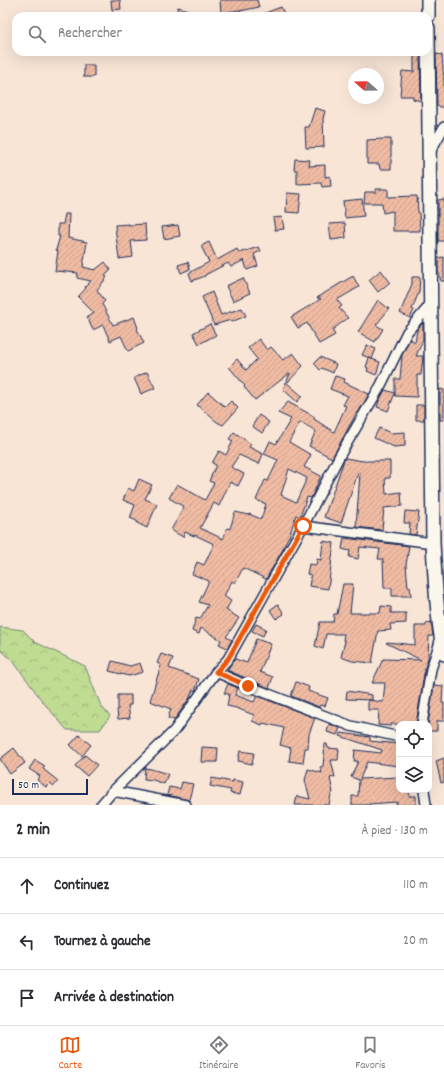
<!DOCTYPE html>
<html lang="fr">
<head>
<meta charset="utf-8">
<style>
  :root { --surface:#fff; --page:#f2f2f3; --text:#2b2b33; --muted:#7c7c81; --line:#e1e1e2; --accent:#ea580c }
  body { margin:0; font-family:Dekko,sans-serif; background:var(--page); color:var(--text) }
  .controls { position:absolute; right:12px; bottom:12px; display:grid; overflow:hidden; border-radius:8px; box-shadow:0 4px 16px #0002 }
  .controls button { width:36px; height:36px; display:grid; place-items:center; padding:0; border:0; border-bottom:1px solid var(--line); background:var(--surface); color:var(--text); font:20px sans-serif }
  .compass { position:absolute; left:348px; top:68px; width:36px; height:36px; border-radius:50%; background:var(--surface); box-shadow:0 4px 16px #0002; rotate:290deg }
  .scale { position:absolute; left:12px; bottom:10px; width:76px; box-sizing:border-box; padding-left:4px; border:2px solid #1b2f5e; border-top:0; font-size:11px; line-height:14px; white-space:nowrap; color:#1b2f5e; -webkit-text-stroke:3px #fbf7ec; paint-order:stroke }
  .stop { position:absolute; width:12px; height:12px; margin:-9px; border:3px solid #ea580c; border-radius:50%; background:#fff }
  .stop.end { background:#ea580c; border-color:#fff; box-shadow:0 1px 4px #0008 }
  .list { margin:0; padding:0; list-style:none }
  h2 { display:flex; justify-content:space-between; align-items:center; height:52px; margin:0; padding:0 16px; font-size:17px }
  h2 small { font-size:13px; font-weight:400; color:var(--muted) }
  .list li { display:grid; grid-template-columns:26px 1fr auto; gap:12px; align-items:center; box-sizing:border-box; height:56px; padding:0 16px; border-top:1px solid var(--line) }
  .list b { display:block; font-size:15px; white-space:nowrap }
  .list em { font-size:13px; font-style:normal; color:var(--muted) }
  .icon { flex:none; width:22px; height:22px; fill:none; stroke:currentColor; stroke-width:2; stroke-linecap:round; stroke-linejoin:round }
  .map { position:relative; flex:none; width:444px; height:805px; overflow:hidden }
  .search { position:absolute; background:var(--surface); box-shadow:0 4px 16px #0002; left:12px; right:12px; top:12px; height:44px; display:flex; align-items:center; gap:10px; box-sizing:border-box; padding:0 14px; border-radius:12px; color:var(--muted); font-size:15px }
  .sheet { height:220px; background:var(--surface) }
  nav { display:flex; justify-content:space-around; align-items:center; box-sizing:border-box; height:56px; border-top:1px solid var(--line); background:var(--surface); font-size:11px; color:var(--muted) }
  nav a { display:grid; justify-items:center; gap:2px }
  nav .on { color:var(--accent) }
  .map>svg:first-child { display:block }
  .forest { fill:url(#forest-crowns); stroke:#6e8578 }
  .building { fill:url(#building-hatch); stroke:#1b2f5e; fill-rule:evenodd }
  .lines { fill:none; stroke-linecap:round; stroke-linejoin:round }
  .street-casing { stroke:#1b2f5e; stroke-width:12 }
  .secondary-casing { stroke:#1b2f5e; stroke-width:16 }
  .street { stroke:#fbf7ec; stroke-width:9 }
  .secondary { stroke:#fbf7ec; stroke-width:13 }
  .route { stroke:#ea580c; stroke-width:5 }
</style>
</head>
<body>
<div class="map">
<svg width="444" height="805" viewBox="0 0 444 805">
  <defs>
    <pattern id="forest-crowns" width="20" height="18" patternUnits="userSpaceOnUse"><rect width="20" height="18" fill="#c0db92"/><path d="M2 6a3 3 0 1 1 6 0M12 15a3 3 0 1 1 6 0" fill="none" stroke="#a4bc80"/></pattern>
    <pattern id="building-hatch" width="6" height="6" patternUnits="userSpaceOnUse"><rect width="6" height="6" fill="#f0bba3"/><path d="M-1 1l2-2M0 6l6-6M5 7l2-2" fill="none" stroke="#cda18f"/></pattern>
  </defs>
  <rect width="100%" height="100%" fill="#f8e5d6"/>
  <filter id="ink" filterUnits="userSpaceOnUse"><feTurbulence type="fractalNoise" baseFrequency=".025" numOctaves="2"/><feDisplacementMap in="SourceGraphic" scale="8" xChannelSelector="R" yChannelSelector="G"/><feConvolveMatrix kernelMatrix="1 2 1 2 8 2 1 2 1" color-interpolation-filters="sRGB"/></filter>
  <g filter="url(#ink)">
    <path class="forest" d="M0 627 23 630 35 642 85 666 101 706 110 716 100 730H67L43 702 13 661 0 649Z"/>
    <path class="building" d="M111 0H120L121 9 112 10Z
      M220 0H257L259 7 240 11V10L221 13Z
      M178 7 201 14V16H175Z
      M281 7 285 16H260V15Z
      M414 53 420 54 421 101 413 99V96H400L402 71 414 72Z
      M436 54 442 55 444 80V108L437 106Z
      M84 65H94V77H84Z
      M315 108 325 111 323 119 324 147 306 148 305 127H309Z
      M383 139H391V169H380L379 164H367V140Z
      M295 159 310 160 309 166 325 165V177L330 176 331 186 322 187 321 183 297 184V170H294Z
      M376 189H388V197L417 196 418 212H419L420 231H393V211L383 213 382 203H364L365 192H376Z
      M287 193 301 194 299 213 286 212Z
      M362 199 364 216 345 218 343 201Z
      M444 199V241H438V200Z
      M65 214H69L68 238 87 242 83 267 95 270 105 262 111 270 105 276 107 277 97 290 105 301 102 304 113 325 134 317 138 328 137 329 144 343 128 351 121 336 110 341 103 325 93 330 87 317 94 313 78 297 86 288 85 287 91 281 77 278 78 273 55 271 58 251 56 250 60 236H58V224H63Z
      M282 217 284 229 275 230 273 218Z
      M345 223 346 238 331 240 329 224Z
      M129 224V225L145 224 146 240 131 241 133 257 119 259 116 235 115 225Z
      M178 225 180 236 164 239 162 227Z
      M209 242 217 260 237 249 239 253 259 247 261 251 254 254 258 266 247 270 244 260 231 267 228 263 205 275V276L192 281 189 273 209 262 201 246Z
      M444 257V281H441L438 271V258Z
      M188 262 190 269 181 273 178 265Z
      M381 270 390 282 378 292 369 280Z
      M353 276 359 287 337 300 342 306 339 308 348 318 332 330 335 335 319 344 307 323 298 328 291 317 321 299 317 298 336 286Z
      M412 277H420L419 292 412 309 414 310 410 318 400 313 412 284Z
      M243 278 250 293 233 301 226 286Z
      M212 292 221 315 242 308 246 316 231 322V320L214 325 202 297Z
      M378 300 389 309 376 325 383 329 375 342 358 332Z
      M423 323V340L416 356H423L421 375H417V397L395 396V393L388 411 377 407 379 401 385 390 395 393V379H400L402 355 410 339 415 342 417 330Z
      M210 324 216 335 199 344 193 333Z
      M259 339 267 350 271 347 283 360 293 353 303 366 288 382 287 381 290 373 255 400 244 387 245 386 229 367 237 359 246 370 257 359 248 348Z
      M367 345 376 349 372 359 362 355Z
      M320 357 336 364 333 373 322 368 320 370 314 363Z
      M369 358 380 362 376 375 367 371 368 368 366 367Z
      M147 372 155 388 141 394 134 378Z
      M335 376 345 379 344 382 369 394 358 413 357 412 332 458 309 446 316 431 300 422 289 442 311 455 304 467 321 476 311 498 307 497 300 517 296 515 289 537H288L282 551 266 579 243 568 235 583 232 581 224 596 231 601 226 610 239 618 226 637 232 640 227 648 219 644 221 640 201 628 199 634 192 631 196 618 200 619 208 605 199 602 209 581 192 574 197 562 204 565 214 544 195 535 194 536 185 532 183 537 171 530 184 507 169 498 177 484 205 500 214 483 209 481 216 465 212 463 219 451 226 455 233 441 229 439 234 432 251 444 249 447 263 454 259 464 239 455 231 467 244 474 238 486 230 482 219 506 214 503 200 528 223 539 227 528 230 529 235 512 249 515V514L261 519 266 504 256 500 265 480 268 481 278 460 264 454 270 441 276 444 291 419 278 413 288 402 315 417 314 419 334 432 346 406 343 405 348 396 330 389ZM289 469 307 478 296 502 281 495Z
      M286 382 302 396 297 402 283 389Z
      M440 389 444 390V420H440Z
      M208 392 225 407 231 401 238 408 223 425 217 422 197 405Z
      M416 405H424V420H416Z
      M259 415 269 422 262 433 252 426Z
      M379 428 391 433 405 432V446L394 447 374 438Z
      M345 458 363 461H390V478H385L386 494 401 492 402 506 384 508 382 530 356 527 360 473H358L341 523 324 517 343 463Z
      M139 479 152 485 145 499 157 504 147 528 137 523V521L130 518 135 505 123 500 128 488 134 491Z
      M405 511 419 512 416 535 409 534 410 523H404Z
      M344 538 409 546 406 565 408 587H410L411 596H392V588H384L383 559H378L380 549 360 547 358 559 349 557 350 551 342 549Z
      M323 541 334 543 328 589 309 586 311 575 307 574 309 564 316 565 317 559 321 560Z
      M343 584H353L350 613H380L381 606 391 607V613H406V623L390 624 391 630 378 631 372 663 352 661 341 657 345 641 343 640 344 634H326L323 649 315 646 320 622H333L334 614H337Z
      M278 604 284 614 276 619 270 610Z
      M431 622 433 636H429L428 658 425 668 416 724H391V726L378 725 379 710H368V700L383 702 385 683H372L383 659 421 660 386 643 387 642 415 645V626H426V623Z
      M256 624 266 629 263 636 252 631Z
      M256 639 271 644 260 672 273 677 269 688 227 670 235 659 247 663Z
      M161 654 173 658 169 668 199 679 195 691 193 690 189 699 174 720 168 718 171 709 150 701 161 665 157 663Z
      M112 661 130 666 140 663 143 672 129 676 109 671Z
      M296 682 309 687 308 691 328 698 325 706 320 705 319 707 291 696Z
      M228 684 238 688 235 695 254 702 257 696 315 718 309 734 308 748H305L303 763 289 761 291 748 280 745 284 728 263 723 262 725 252 721 254 715 236 708 227 706 229 694 224 693Z
      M434 685 443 686 442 703H444V721H437V731H429V724H428Z
      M347 691 372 695V700L346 699Z
      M118 695H131V705H128L130 718 118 719 117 710H118Z
      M329 724 340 728 337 735 327 732Z
      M341 733 370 737V741L399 744V766L367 762 360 779 399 777V790H410L409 796H416V805H396L397 802 369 804 370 805H352V796H358L359 780 351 777 358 761H354L355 750 381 753 382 750 340 736Z
      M79 735 91 745 82 756 70 745Z
      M325 744H327L328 748 339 749 338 760H331L335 777 330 778 333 793 331 794 329 805H295L297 796 310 799 305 780 308 769 322 773 320 767 323 766Z
      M202 747 218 748 217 762H201Z
      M14 748 25 763 10 774 0 759Z
      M240 751 254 753 252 764 238 761Z
      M85 755 97 765 87 776 75 766Z
      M444 758V782L441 783 436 761Z
      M35 760 45 766 43 769 58 781 54 786 50 783 46 787 37 780 40 776 29 769Z
      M145 768 151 769 168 774 164 784 153 780 144 779Z
      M212 778 233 782V780L243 782 240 795 230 793 231 790 210 786Z
      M182 782 193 784 189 800 167 795 169 787 180 789Z"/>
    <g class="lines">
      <defs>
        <path id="street" d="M430 152 444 127
          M431 304 407 332 381 385 340 455 303 526 433 543
          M216 672 248 686 351 726 399 737
          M422 724 431 669 441 639
          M424 790 426 805
          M113 791 186 805
          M101 805 113 791 174 731 216 672 228 659 303 526"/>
        <path id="secondary" d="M428 0V16
          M428 28 433 543C435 580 437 617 444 654"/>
      </defs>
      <use href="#street" class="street-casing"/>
      <use href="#secondary" class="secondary-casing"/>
      <use href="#street" class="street"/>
      <use href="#secondary" class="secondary"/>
    </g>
  </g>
  <g class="lines" filter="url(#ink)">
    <path class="route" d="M248 686 216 672 228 659 303 526"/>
  </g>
</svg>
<div class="controls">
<button><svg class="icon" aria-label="locate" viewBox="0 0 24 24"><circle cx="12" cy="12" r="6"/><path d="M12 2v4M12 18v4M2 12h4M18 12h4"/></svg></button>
<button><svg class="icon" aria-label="layers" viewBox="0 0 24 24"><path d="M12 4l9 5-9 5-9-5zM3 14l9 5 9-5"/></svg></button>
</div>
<svg class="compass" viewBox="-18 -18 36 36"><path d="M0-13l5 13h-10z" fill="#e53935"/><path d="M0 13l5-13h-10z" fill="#7c7c81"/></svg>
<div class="scale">50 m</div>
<div class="stop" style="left:303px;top:526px"></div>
<div class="stop end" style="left:248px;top:686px"></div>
<div class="search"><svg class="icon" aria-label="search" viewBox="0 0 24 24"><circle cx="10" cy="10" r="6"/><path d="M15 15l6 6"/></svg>Rechercher</div>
</div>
<section class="sheet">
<h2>2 min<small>À pied · 130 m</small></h2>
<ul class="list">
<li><svg class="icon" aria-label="ahead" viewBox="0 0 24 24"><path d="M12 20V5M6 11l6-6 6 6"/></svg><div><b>Continuez</b></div><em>110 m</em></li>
<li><svg class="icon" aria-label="left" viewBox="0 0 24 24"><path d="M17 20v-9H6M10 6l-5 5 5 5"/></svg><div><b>Tournez à gauche</b></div><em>20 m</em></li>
<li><svg class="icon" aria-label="arrive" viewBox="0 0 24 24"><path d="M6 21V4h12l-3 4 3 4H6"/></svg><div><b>Arrivée à destination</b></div></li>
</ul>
</section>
<nav>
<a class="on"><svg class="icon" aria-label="map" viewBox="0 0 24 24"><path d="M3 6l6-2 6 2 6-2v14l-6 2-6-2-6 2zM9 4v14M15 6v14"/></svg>Carte</a>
<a><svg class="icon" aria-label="directions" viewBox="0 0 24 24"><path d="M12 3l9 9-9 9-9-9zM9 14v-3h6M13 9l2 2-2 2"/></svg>Itinéraire</a>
<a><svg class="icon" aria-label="saved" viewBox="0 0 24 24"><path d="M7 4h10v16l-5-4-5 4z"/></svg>Favoris</a>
</nav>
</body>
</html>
